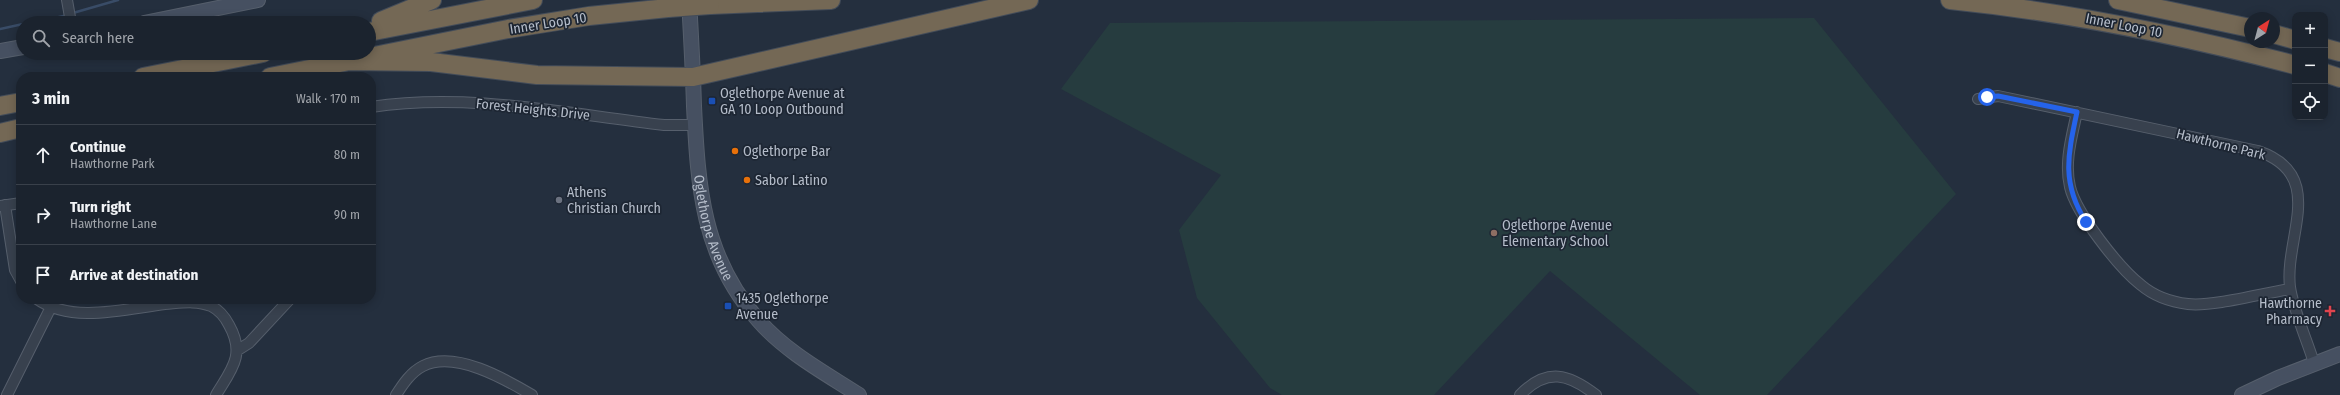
<!DOCTYPE html>
<html lang="en">
<head>
<meta charset="utf-8">
<style>
  :root { --surface:#1b232e; --page:#242b36; --text:#f1f3f6; --muted:#a0a4aa; --line:#39404a }
  body { margin:0; font-family:"Fira Sans Condensed",sans-serif; background:var(--page); color:var(--text) }
  .controls { position:absolute; right:12px; top:12px; display:grid; overflow:hidden; border-radius:8px; box-shadow:0 2px 10px #0003 }
  .controls button { width:36px; height:36px; display:grid; place-items:center; padding:0; border:0; border-bottom:1px solid var(--line); background:var(--surface); color:var(--text); font:20px sans-serif }
  .compass { position:absolute; left:2244px; top:12px; width:36px; height:36px; border-radius:50%; background:var(--surface); box-shadow:0 2px 10px #0003; rotate:36deg }
  .stop { position:absolute; width:12px; height:12px; margin:-9px; border:3px solid #2563eb; border-radius:50%; background:#fff }
  .stop.end { background:#2563eb; border-color:#fff; box-shadow:0 1px 4px #0008 }
  .list { margin:0; padding:0; list-style:none }
  h2 { display:flex; justify-content:space-between; align-items:center; height:52px; margin:0; padding:0 16px; font-size:17px }
  h2 small { font-size:13px; font-weight:400; color:var(--muted) }
  .list li { display:grid; grid-template-columns:26px 1fr auto; gap:12px; align-items:center; box-sizing:border-box; height:60px; padding:0 16px; border-top:1px solid var(--line) }
  .list b { display:block; font-size:15px; white-space:nowrap }
  .list p { margin:0; font-size:13px; white-space:nowrap; color:var(--muted) }
  .list em { font-size:13px; font-style:normal; color:var(--muted) }
  .icon { flex:none; width:22px; height:22px; fill:none; stroke:currentColor; stroke-width:2; stroke-linecap:round; stroke-linejoin:round }
  .map { position:relative; flex:none; width:2340px; height:395px; overflow:hidden }
  .search { position:absolute; background:var(--surface); box-shadow:0 2px 10px #0003; left:16px; top:16px; width:360px; height:44px; display:flex; align-items:center; gap:10px; box-sizing:border-box; padding:0 14px; border-radius:22px; color:var(--muted); font-size:15px }
  .panel { position:absolute; background:var(--surface); box-shadow:0 2px 10px #0003; left:16px; top:72px; width:360px; height:232px; border-radius:16px }
  .map>svg:first-child { display:block }
  .green { fill:#263c3f }
  .lines { fill:none; stroke-linecap:round; stroke-linejoin:round }
  .stream { stroke:#394c67; stroke-width:2.5 }
  .street-casing { stroke:#565f6c; stroke-width:12 }
  .secondary-casing { stroke:#565f6c; stroke-width:16 }
  .highway-casing { stroke:#434c59; stroke-width:20 }
  .street { stroke:#38414e; stroke-width:10 }
  .secondary { stroke:#465061; stroke-width:14 }
  .highway { stroke:#746855; stroke-width:18 }
  .highway-bridge-casing { stroke:#434c59; stroke-width:20; stroke-linecap:butt }
  .highway-bridge { stroke:#746855; stroke-width:18 }
  .route { stroke:#2563eb; stroke-width:5 }
  .transit-dot { fill:#1a4fb4; stroke:#1d2633; stroke-width:1.5 }
  .food-dot { fill:#e8710a; stroke:#1d2633; stroke-width:1.5 }
  .worship-dot { fill:#6b7280; stroke:#1d2633; stroke-width:1.5 }
  .education-dot { fill:#8d6e63; stroke:#1d2633; stroke-width:1.5 }
  .health-dot { fill:#e0444e; stroke:#1d2633; stroke-width:1.5 }
  .labels { text-anchor:middle; stroke-width:3.5; stroke-linejoin:round; paint-order:stroke }
  .street-label { font-size:14px; fill:#b4bcc9; stroke:#1d2633 }
  .poi-label { font-size:14px; fill:#b4bcc9; stroke:#1d2633; text-anchor:start }
</style>
</head>
<body>
<div class="map">
<svg width="2340" height="395" viewBox="0 0 2340 395">
  <rect width="100%" height="100%" fill="#242f3e"/>
  <path class="green" d="M1814 18 1956 194 1767 395H1700L1550 271 1434 395H1282L1270 388 1197 298 1179 230 1221 175 1061 89 1110 23Z"/>
  <g class="lines">
    <path class="stream" d="M73 13 118 0
      M32 23 68 15
      M0 29 23 24"/>
    <defs>
      <path id="street" d="M67 0 71 23
        M1978 99 1998 96 2258 151C2328 175 2284 237 2290 287 2293 309 2307 340 2314 363
        M371 107C469 92 567 114 664 125H695
        M2077 112C2072 136 2064 162 2070 187 2076 213 2119 268 2141 285 2154 296 2171 302 2188 304 2212 307 2264 293 2290 289
        M5 205 15 270 21 281
        M0 206 21 203
        M37 299C72 324 125 309 165 304 180 303 196 300 211 306 219 310 225 317 229 325 246 355 231 370 216 395
        M238 350 249 343 290 299
        M7 395 51 307
        M396 395C403 384 411 372 423 366 455 350 505 379 532 395
        M1520 395C1547 367 1569 374 1596 395"/>
      <g id="secondary">
        <path id="s1" d="M689 0C691 35 693 71 694 106 698 187 702 257 759 321 786 352 825 373 859 395"/>
        <path d="M144 23 258 0"/>
        <path d="M0 51 23 47"/>
        <path d="M2242 395 2278 378 2340 354"/>
      </g>
      <path id="highway" d="M1950 0C2067 12 2181 35 2295 65
        M2118 0 2250 28
        M710 5 831 0
        M381 21 432 0
        M369 32 533 0
        M2274 34 2295 40
        M2325 48 2340 52
        M348 61 431 62 537 75 693 77 1029 0
        M2325 73 2340 78
        M143 77 263 53
        M270 77 508 29 589 16 668 8
        M0 106 21 102
        M0 133 21 128"/>
    </defs>
    <use href="#street" class="street-casing"/>
    <use href="#secondary" class="secondary-casing"/>
    <use href="#highway" class="highway-casing"/>
    <use href="#street" class="street"/>
    <use href="#secondary" class="secondary"/>
    <use href="#highway" class="highway"/>
    <defs>
      <path id="highway-bridge" d="M668 8 710 5"/>
    </defs>
    <use href="#highway-bridge" class="highway-bridge-casing"/>
    <use href="#highway-bridge" class="highway-bridge"/>
  </g>
  <g class="lines">
    <path class="route" d="M1987 97 1998 96 2077 112C2068 154 2061 183 2086 222"/>
  </g>
  <g class="transit-dot">
    <rect x="708" y="97" width="8" height="8" rx="2"/>
    <rect x="724" y="302" width="8" height="8" rx="2"/>
  </g>
  <g class="food-dot">
    <circle cx="735" cy="151" r="4"/>
    <circle cx="747" cy="180" r="4"/>
  </g>
  <circle class="worship-dot" cx="559" cy="200" r="4"/>
  <circle class="education-dot" cx="1494" cy="233" r="4"/>
  <path class="health-dot" d="M2328 305h4v4h4v4h-4v4h-4v-4h-4v-4h4z"/>
  <g class="labels">
    <g class="street-label">
      <text transform="translate(548 23) rotate(-9)" y="5">Inner Loop 10</text>
      <text transform="translate(2124 25) rotate(11)" y="5">Inner Loop 10</text>
      <text transform="translate(533 109) rotate(6)" y="5">Forest Heights Drive</text>
      <text transform="translate(2221 144) rotate(14)" y="5">Hawthorne Park</text>
      <text dy="5" stroke="none"><textPath href="#s1" startOffset="230">Oglethorpe Avenue</textPath></text>
    </g>
    <g class="poi-label">
      <text x="720" y="98">Oglethorpe Avenue at<tspan x="720" dy="16">GA 10 Loop Outbound</tspan></text>
      <text x="743" y="156">Oglethorpe Bar</text>
      <text x="755" y="185">Sabor Latino</text>
      <text x="567" y="197">Athens<tspan x="567" dy="16">Christian Church</tspan></text>
      <text x="1502" y="230">Oglethorpe Avenue<tspan x="1502" dy="16">Elementary School</tspan></text>
      <text x="736" y="303">1435 Oglethorpe<tspan x="736" dy="16">Avenue</tspan></text>
      <text x="2322" y="308" text-anchor="end">Hawthorne<tspan x="2322" dy="16">Pharmacy</tspan></text>
    </g>
  </g>
</svg>
<div class="controls">
<button>+</button>
<button>−</button>
<button><svg class="icon" aria-label="locate" viewBox="0 0 24 24"><circle cx="12" cy="12" r="6"/><path d="M12 2v4M12 18v4M2 12h4M18 12h4"/></svg></button>
</div>
<svg class="compass" viewBox="-18 -18 36 36"><path d="M0-13l5 13h-10z" fill="#e53935"/><path d="M0 13l5-13h-10z" fill="#a0a4aa"/></svg>
<div class="stop" style="left:1987px;top:97px"></div>
<div class="stop end" style="left:2086px;top:222px"></div>
<div class="search"><svg class="icon" aria-label="search" viewBox="0 0 24 24"><circle cx="10" cy="10" r="6"/><path d="M15 15l6 6"/></svg>Search here</div>
<section class="panel">
<h2>3 min<small>Walk · 170 m</small></h2>
<ul class="list">
<li><svg class="icon" aria-label="ahead" viewBox="0 0 24 24"><path d="M12 20V5M6 11l6-6 6 6"/></svg><div><b>Continue</b><p>Hawthorne Park</p></div><em>80 m</em></li>
<li><svg class="icon" aria-label="right" viewBox="0 0 24 24"><path d="M7 20v-9h11M14 6l5 5-5 5"/></svg><div><b>Turn right</b><p>Hawthorne Lane</p></div><em>90 m</em></li>
<li><svg class="icon" aria-label="arrive" viewBox="0 0 24 24"><path d="M6 21V4h12l-3 4 3 4H6"/></svg><div><b>Arrive at destination</b></div></li>
</ul>
</section>
</div>
</body>
</html>
